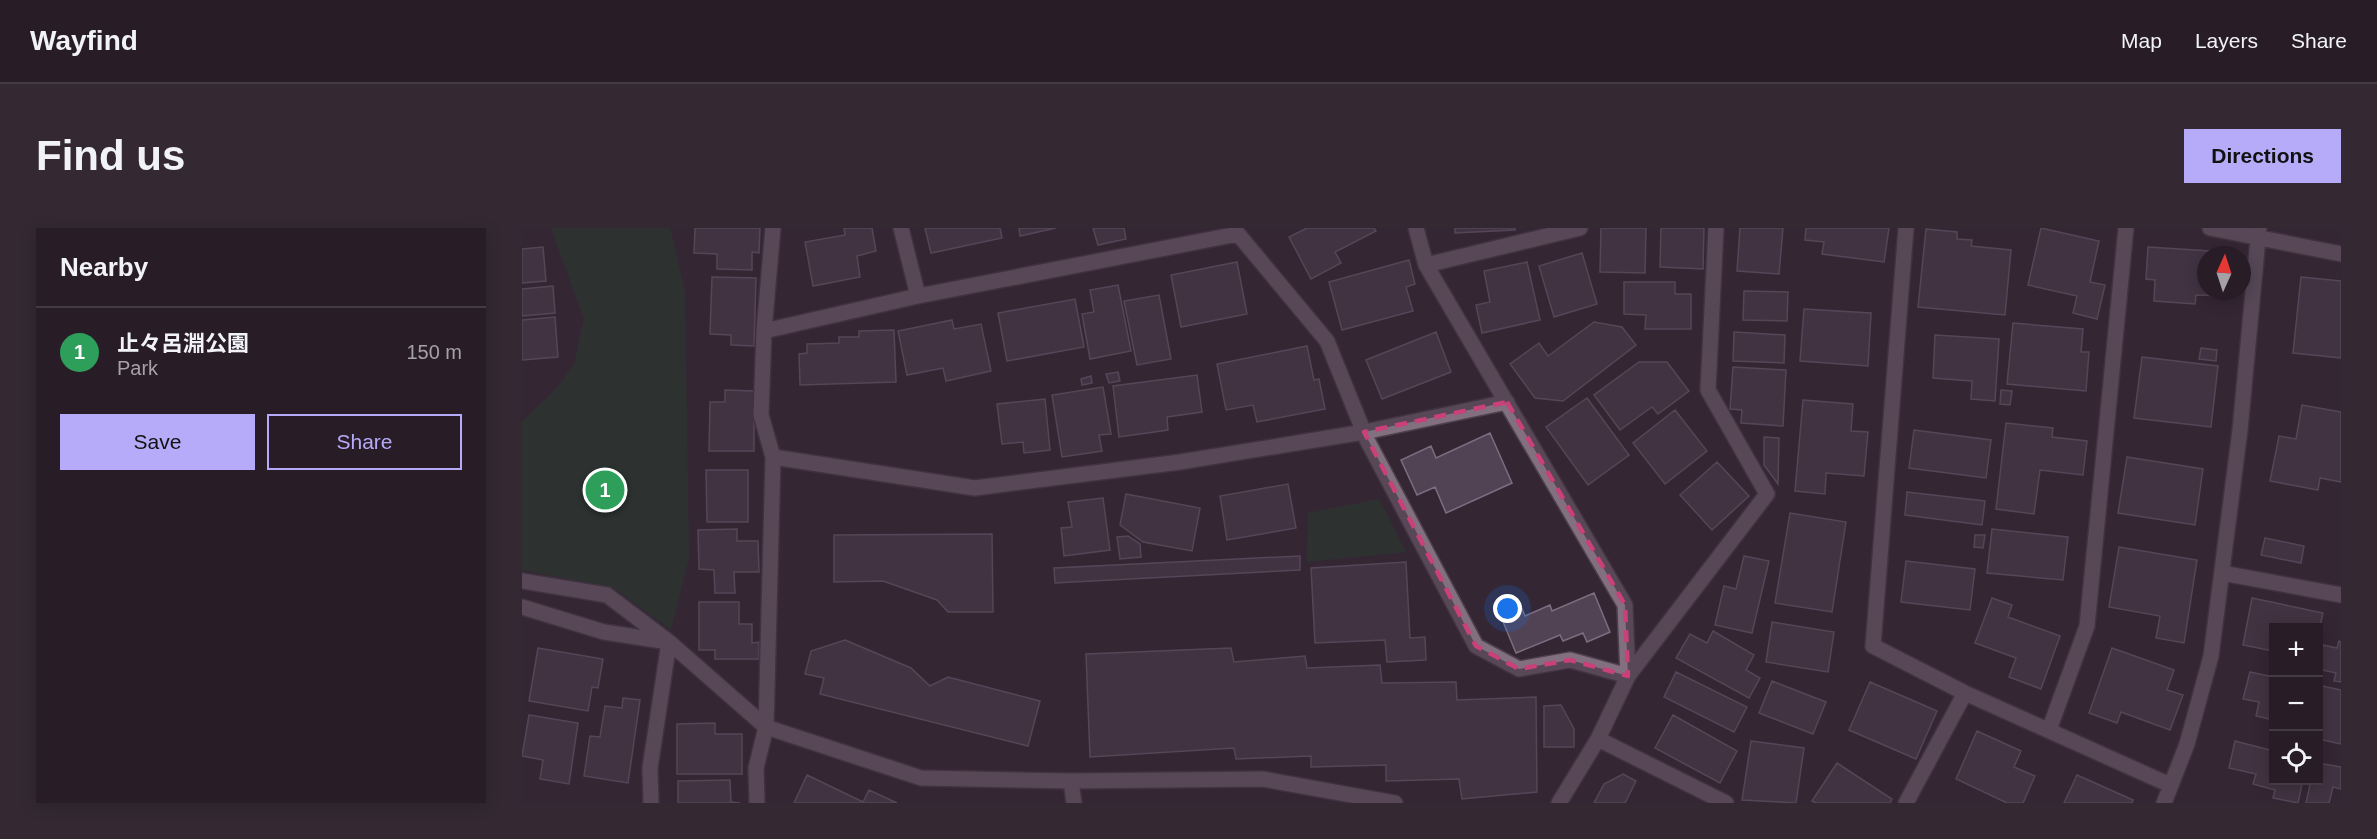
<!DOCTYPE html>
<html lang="en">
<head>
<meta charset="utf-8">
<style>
  :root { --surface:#281c27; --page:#342933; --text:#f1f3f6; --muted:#a5a1a7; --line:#443a44; --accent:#b6abf8 }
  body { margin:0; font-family:Helvetica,"Noto Sans JP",sans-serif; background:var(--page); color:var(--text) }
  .controls { position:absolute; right:18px; bottom:18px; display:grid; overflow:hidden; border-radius:0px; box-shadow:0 3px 15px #0003 }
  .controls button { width:54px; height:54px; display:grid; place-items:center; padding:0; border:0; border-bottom:2px solid var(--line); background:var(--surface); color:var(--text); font:30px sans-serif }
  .compass { position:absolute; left:1675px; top:18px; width:54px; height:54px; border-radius:50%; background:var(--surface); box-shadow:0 3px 15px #0003; rotate:3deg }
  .you { position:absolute; left:986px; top:381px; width:21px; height:21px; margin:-15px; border:4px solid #fff; border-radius:50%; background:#1a73e8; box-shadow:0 0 0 9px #1a73e833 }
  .badge { display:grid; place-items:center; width:39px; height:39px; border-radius:50%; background:var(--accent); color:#fff; font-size:20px; font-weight:700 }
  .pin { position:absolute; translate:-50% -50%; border:3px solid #fff; box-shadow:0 2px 6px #0006 }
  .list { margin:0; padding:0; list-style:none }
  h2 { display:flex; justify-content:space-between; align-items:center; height:78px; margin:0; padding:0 24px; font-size:26px }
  h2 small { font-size:20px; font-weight:400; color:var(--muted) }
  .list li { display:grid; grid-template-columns:39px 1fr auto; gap:18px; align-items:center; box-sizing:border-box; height:90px; padding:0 24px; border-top:2px solid var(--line) }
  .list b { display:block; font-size:22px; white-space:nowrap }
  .list p { margin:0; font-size:20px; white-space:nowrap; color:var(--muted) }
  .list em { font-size:20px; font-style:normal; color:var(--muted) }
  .actions { display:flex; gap:12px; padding:18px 24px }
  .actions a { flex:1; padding:14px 0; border:2px solid var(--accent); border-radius:0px; text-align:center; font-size:21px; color:var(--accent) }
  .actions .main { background:var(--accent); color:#111 }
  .icon { flex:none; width:33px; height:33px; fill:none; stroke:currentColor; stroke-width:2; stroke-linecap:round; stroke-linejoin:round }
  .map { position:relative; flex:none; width:1819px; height:575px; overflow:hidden; border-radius:0px }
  header { display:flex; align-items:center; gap:36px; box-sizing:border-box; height:84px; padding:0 30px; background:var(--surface); border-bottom:2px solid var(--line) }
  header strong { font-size:28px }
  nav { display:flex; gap:33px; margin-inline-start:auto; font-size:21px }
  .intro { display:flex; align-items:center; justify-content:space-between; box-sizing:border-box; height:144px; padding:0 36px }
  h1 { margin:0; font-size:42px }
  .button { padding:15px 27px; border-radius:0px; background:var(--accent); color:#111; font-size:21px; font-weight:700 }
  main { display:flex; gap:36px; padding:0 36px }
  aside { flex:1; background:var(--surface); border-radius:0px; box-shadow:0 3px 15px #0003 }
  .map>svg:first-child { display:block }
  .green { fill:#24402e }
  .building { fill:#524354; stroke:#7d6d80; stroke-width:1.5 }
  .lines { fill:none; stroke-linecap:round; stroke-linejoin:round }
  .minor-casing { stroke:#4e414e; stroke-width:18 }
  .minor { stroke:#826f80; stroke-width:15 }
  .marked { fill:none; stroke:#ca4078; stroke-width:4.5; stroke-dasharray:12 8; stroke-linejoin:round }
</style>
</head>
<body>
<header>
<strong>Wayfind</strong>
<nav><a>Map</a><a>Layers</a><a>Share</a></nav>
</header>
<div class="intro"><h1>Find us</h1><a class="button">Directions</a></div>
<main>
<aside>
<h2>Nearby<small></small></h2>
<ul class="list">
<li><span class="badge" style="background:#2e9e5b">1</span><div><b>止々呂淵公園</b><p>Park</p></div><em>150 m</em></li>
</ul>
<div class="actions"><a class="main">Save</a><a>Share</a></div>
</aside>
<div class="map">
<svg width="1819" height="575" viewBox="0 0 1819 575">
  <rect width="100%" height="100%" fill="#352634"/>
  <path class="green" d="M29 0H148L163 63 167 330 149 402 92 360 0 342V194L35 160 52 136 62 91Z
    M857 271 884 324 785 334 786 285Z"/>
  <path class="building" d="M173 0H238L237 25 230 24V42L195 41V26L172 25Z
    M322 0H350L354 23 335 28 338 49 291 58 283 14 323 7Z
    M403 0H478L480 10 409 25Z
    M497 0H534L498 8Z
    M571 0H602L604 11 576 17Z
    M785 0H852L854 3 813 24 819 35 789 51 767 9Z
    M933 0H993V2L933 5Z
    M1079 0H1124L1123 45 1078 44Z
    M1139 0H1182L1181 41 1138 39Z
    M1218 0H1261L1257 46 1215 43Z
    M1284 0H1367L1362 34 1300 26 1302 14 1283 12Z
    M1519 0 1577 13 1568 54 1583 57 1575 91 1551 85 1555 68 1506 57Z
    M1404 1 1435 4V11L1450 12 1449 18 1489 22 1483 87 1396 79Z
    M21 19 24 53 0 55V21Z
    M1626 19 1704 24V27H1684V63H1702V68L1674 67 1673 76 1632 73 1633 52 1624 51Z
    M1060 25 1075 76 1032 89 1017 38Z
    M887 32 893 56 884 59 891 83 820 102 807 54Z
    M715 34 725 86 659 99 649 47Z
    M1005 34 1018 92 960 105 954 77 968 74 962 43Z
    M190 49 234 50 232 118 209 117V107L188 106Z
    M1779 49 1819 53V130L1771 125Z
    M1102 54H1153V66H1169V101H1123L1124 87 1102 86Z
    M596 57 609 123 568 131 560 86 572 84 568 62Z
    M31 58 33 85 0 88V61Z
    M1222 63 1266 64 1265 93 1221 92Z
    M637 67 649 131 615 137 602 73Z
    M553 71 562 119 485 133 476 85Z
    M1282 81 1349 85 1346 138 1278 133Z
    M33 89 36 129 0 132V92Z
    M430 92 432 101 459 96 469 143 424 153 421 140 385 147 376 103Z
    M1072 94 1100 99 1114 117 1041 173 1013 170 988 136 1017 115 1026 128Z
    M1491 95 1561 101 1559 124H1567L1564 163 1485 156Z
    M372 102 374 154 278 157 277 126 285 125V116L317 115V109H337V103Z
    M914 104 929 144 860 171 844 132Z
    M1212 104 1263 107 1262 135 1211 133Z
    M1413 107 1477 111 1473 173 1449 171 1450 153 1411 150Z
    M785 118 792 152 797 151 803 181 735 194 731 177 704 182 695 136Z
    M1679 120 1695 122 1694 133 1677 131Z
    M1620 129 1696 138 1689 199 1612 190Z
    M1117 134H1145L1167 163 1136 186 1130 179 1098 202 1072 167Z
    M1211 139 1264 142 1261 198 1219 195 1220 182 1208 181Z
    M596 144 598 153 587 155 584 146Z
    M675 147 680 184 645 189 646 202 597 209 591 158Z
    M569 148 570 155 560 157 559 151Z
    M581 159 589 206 577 207 580 223 540 229 530 167Z
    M203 162 232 163V223H187L188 174H203Z
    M1479 162 1490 163 1488 177 1478 176Z
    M1065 170 1107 227 1066 257 1024 199Z
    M523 171 528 222 502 225 501 214 480 216 475 176Z
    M1281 172 1331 176 1329 203 1346 204 1342 248 1304 245 1303 266 1273 263Z
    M1780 177 1819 184V254L1798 250 1796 262 1748 253 1757 208 1774 211Z
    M1153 182 1185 223 1143 256 1111 215Z
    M1484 195 1531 200 1530 209 1565 213 1561 247 1518 242 1512 286 1474 281Z
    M1392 202 1469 212 1464 250 1387 240Z
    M968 205 990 255 924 285 913 259 895 267 879 232 909 218 914 230Z
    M1242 209 1257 210 1256 256 1242 237Z
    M1605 229 1681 241 1673 297 1596 285Z
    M1195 234 1227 268 1190 302 1158 267Z
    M184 242H226V294H185Z
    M766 256 774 300 705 312 698 268Z
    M1385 264 1463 273 1460 297 1383 287Z
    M604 266 678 280 670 323 621 314 598 297Z
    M581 270 588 322 542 328 539 300 550 299 546 274Z
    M1268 285 1324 294 1310 384 1253 375Z
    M215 301V313H236L237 344H212L213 365H193L192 342 177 341 176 302Z
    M1470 301 1546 309 1541 352 1465 345Z
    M470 306 471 384H426L415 372 361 353 312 354V307Z
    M1453 307H1463L1461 320 1452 319Z
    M606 308 618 316 619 329 598 331 595 309Z
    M1743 310 1782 318 1779 335 1739 327Z
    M1597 319 1675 332 1662 415 1634 410 1638 388 1587 379Z
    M778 328V342L533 355 532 340Z
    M1222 328 1247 333 1230 405 1193 397 1202 358 1214 361Z
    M1384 333 1453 341 1448 382 1379 374Z
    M884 334 888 410 903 409 904 432 865 434 863 412 793 415 789 340Z
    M1072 365 1088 404 1065 414 1061 405 1041 413 1038 407 994 425 977 384 998 376 1003 388 1028 377 1030 383Z
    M1470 370 1490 377 1486 389 1538 408 1519 461 1487 449 1494 430 1453 415Z
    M1730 370 1801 385 1796 407V400H1752V437H1748L1751 423 1721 417Z
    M177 374H217V396H230V415L237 414V431H193V422H177Z
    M1250 394 1312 404 1306 444 1244 434Z
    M1191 403 1232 427 1224 442 1238 450 1227 470 1154 430 1168 406 1185 415Z
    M323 412 389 440 408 458 426 449 518 473 506 518 298 466 302 450 283 446 289 423Z
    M1817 413 1819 414V454L1812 453 1814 445 1796 441 1801 417 1815 420Z
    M16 420 81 431 76 460 70 459 66 483 7 473Z
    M709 420 712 434 783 428 785 440 858 437 860 455 934 454 935 472 1014 469 1015 564 940 571 937 551 864 553V537L789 539V528L714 531 712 520 568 529 564 426Z
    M1590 420 1652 442 1645 462 1661 467 1648 502 1599 484 1595 495 1567 485Z
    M1154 444 1225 479 1212 504 1142 469Z
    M1728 444 1752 449V492L1734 488 1737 474 1721 471Z
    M1250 453 1304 474 1291 506 1237 485Z
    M1348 454 1415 483 1394 531 1327 502Z
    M1796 457 1819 462V516L1796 511Z
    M101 470 118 472 106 555 62 548 68 508 78 509 83 478 100 480Z
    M1039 477 1052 501V519H1022V478Z
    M7 487 56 495 47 556 18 551 21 532 0 528Z
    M1151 487 1215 523 1198 555 1133 520Z
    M193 495V506H220V546H155V496Z
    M1455 503 1499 523 1492 539 1513 548 1501 575H1485L1434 551Z
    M1229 513 1282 520 1274 575 1220 572Z
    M1713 513 1752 523V552H1781L1776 575 1751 570 1753 562 1731 556 1734 546 1707 540Z
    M1315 535 1370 571 1368 575H1294L1290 573Z
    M1796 535 1819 539V561L1811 559 1807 575H1784L1789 552H1796Z
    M1101 546 1114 553 1103 575H1072L1082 556Z
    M285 547 341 574 347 562 375 575H272Z
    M1555 547 1611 572 1610 575H1542Z
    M208 552 209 574 218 575H156V553Z"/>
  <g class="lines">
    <defs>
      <path id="minor" d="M379 0 396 68
        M894 0 904 37 1103 377 1106 448 1076 511 1037 575
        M1384 0 1351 418 1443 465 1648 557
        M1688 0 1819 26
        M904 37 1058 0
        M242 103 251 0
        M251 229 453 260 658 234 842 204 985 174
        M1700 345 1819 367
        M0 353 85 367 147 414 244 499 399 550 549 553 741 551 873 575
        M0 379 82 404 147 414 128 540 129 575
        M1527 502 1565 398 1604 0
        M1076 511 1204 575
        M549 553 552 575
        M235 575 234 540 244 499 251 229 239 187 242 103 396 68 716 6 805 113 845 212 954 418 997 441 1048 432 1106 448 1245 266 1186 162 1194 0
        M1384 575 1443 465
        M1642 575 1665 516 1689 428 1718 202 1737 0"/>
    </defs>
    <use href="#minor" class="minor-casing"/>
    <use href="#minor" class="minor"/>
  </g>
  <path d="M0 0H1819V575H0ZM985 174 1103 377 1106 448 1048 432 997 441 954 418 842 204Z" fill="#352634" fill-opacity=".55" fill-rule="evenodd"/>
  <path class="marked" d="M985 174 1103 377 1106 448 1048 432 997 441 954 418 842 204Z"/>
</svg>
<div class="controls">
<button>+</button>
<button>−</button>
<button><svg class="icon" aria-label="locate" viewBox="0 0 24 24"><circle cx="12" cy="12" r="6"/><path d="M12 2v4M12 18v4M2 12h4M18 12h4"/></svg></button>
</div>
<svg class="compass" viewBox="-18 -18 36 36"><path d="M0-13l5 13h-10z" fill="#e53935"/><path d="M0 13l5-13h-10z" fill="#a5a1a7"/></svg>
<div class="you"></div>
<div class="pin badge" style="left:83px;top:262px;background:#2e9e5b">1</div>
</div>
</main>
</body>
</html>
